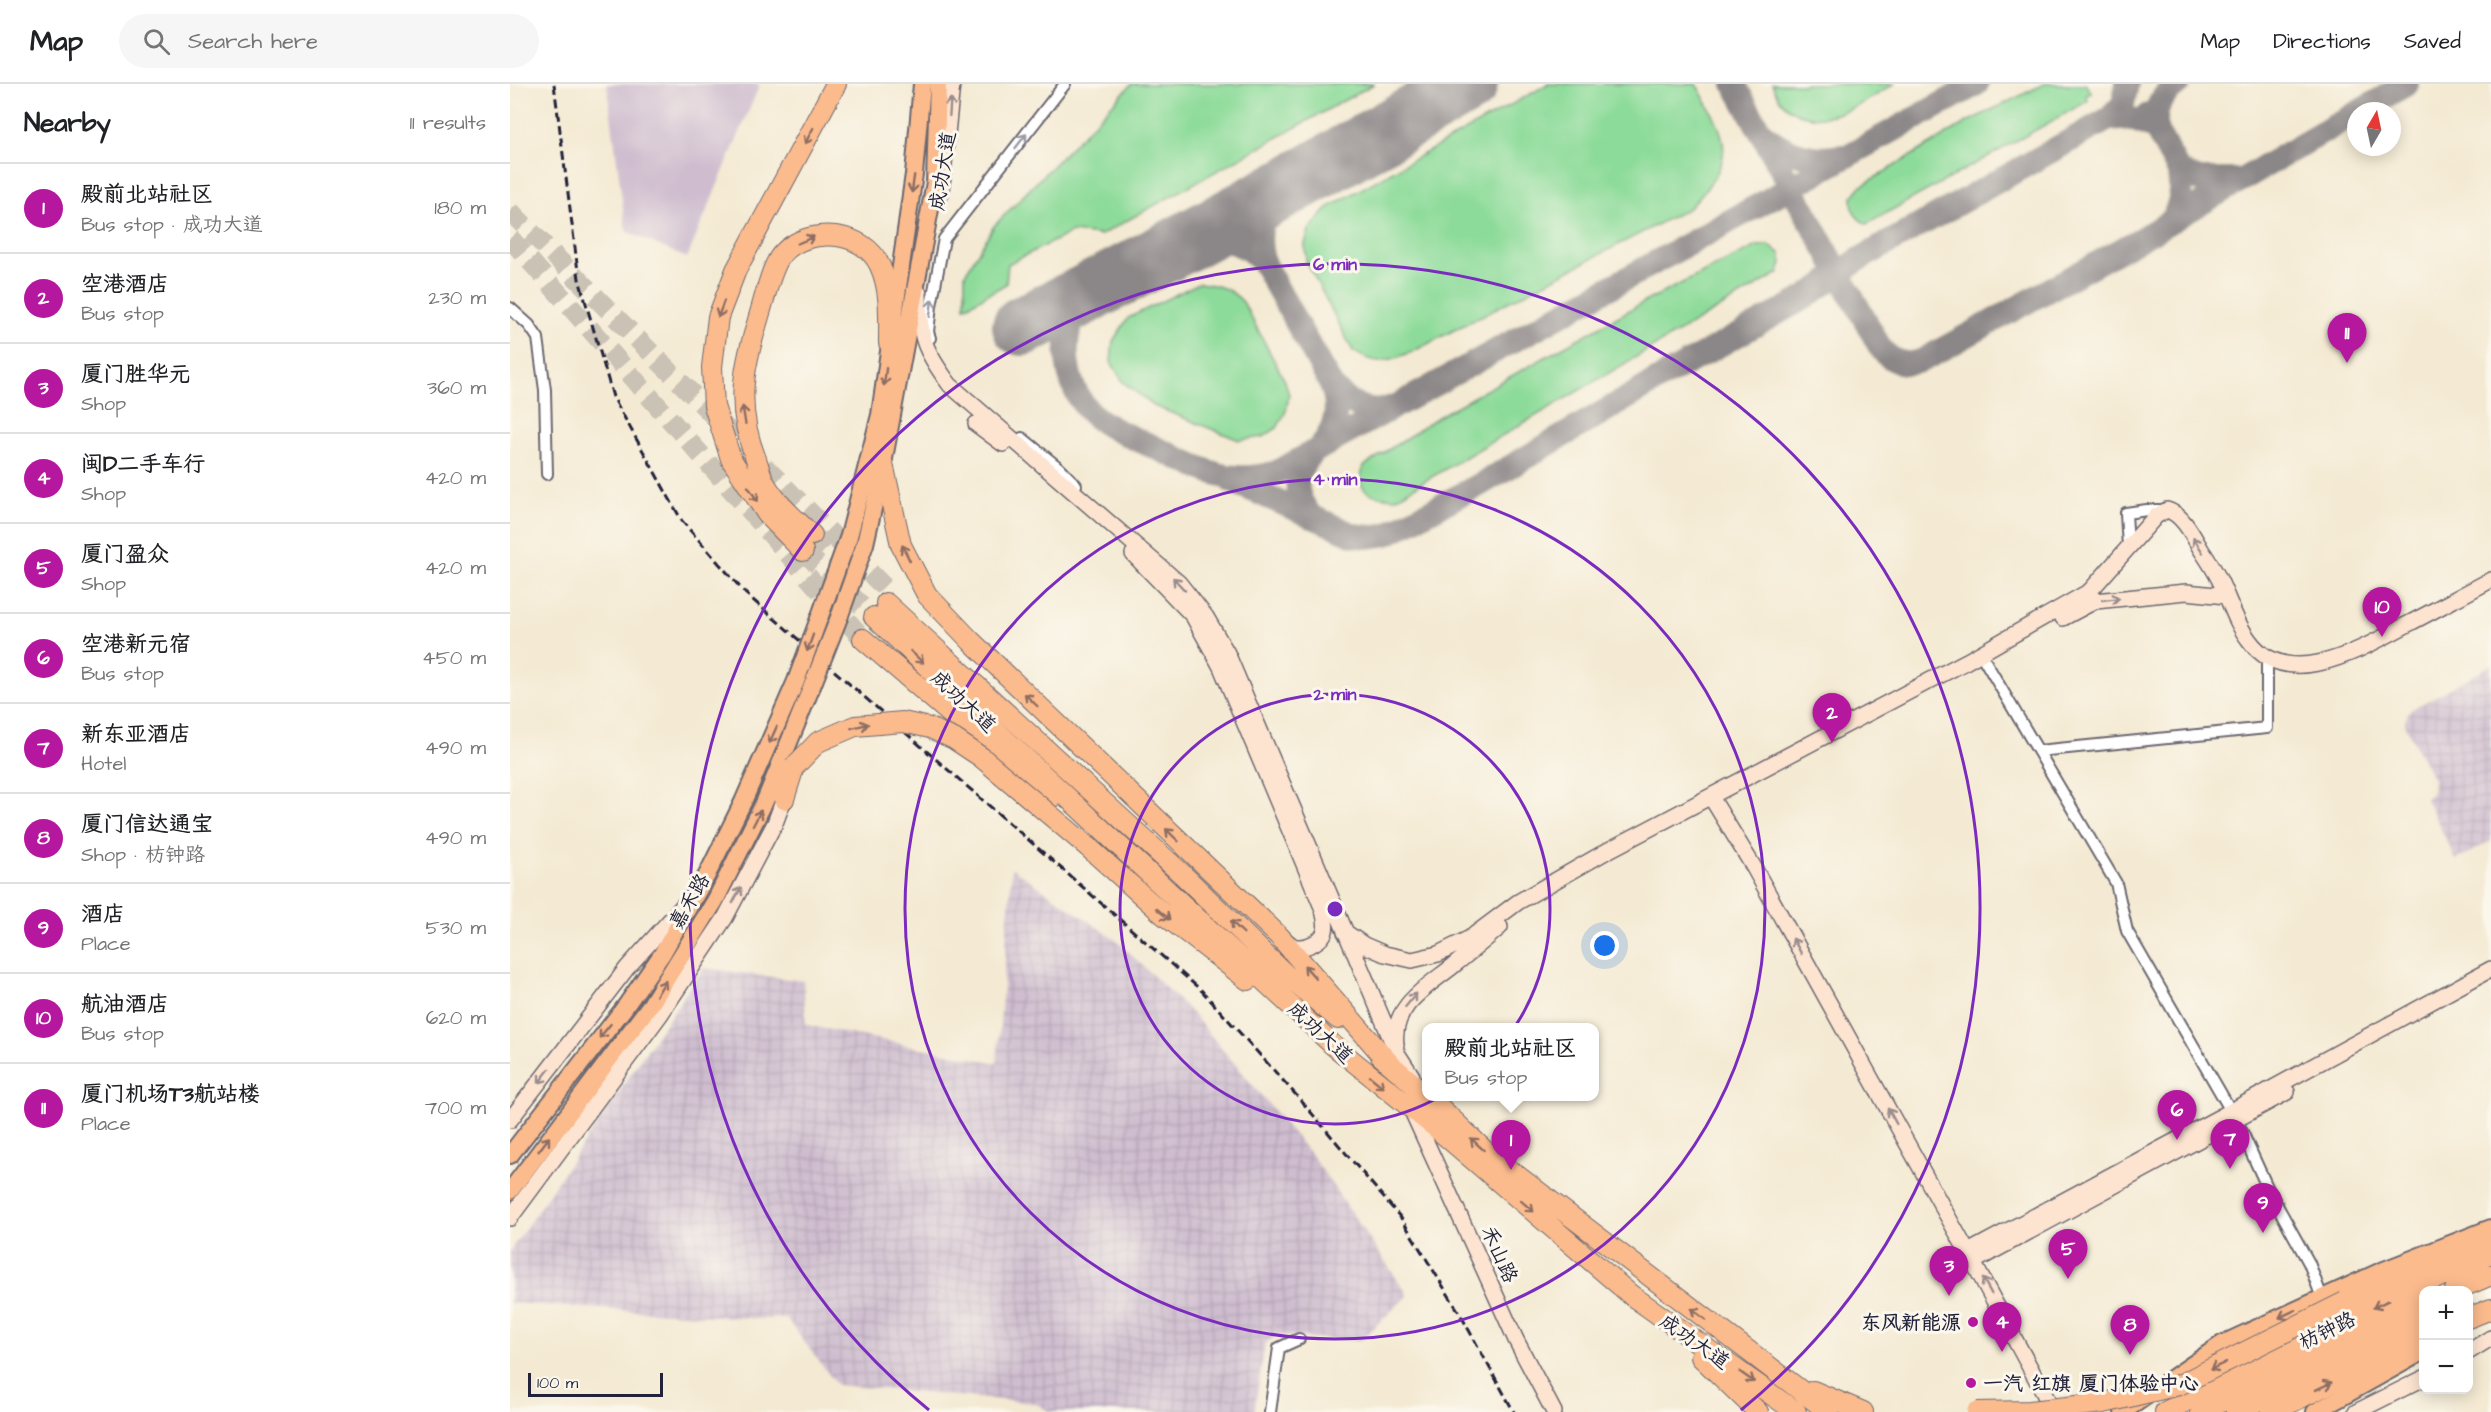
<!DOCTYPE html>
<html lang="en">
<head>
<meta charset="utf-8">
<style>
  :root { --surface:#fff; --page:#f6f6f6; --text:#202124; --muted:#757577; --line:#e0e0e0; --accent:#b5179e }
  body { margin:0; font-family:"Architects Daughter","LXGW WenKai TC",sans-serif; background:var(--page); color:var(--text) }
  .controls { position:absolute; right:18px; bottom:18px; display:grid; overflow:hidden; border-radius:12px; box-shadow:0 3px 15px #0003 }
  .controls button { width:54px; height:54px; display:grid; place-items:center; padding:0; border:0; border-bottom:2px solid var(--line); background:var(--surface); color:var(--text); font:30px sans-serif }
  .compass { position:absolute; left:1837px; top:18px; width:54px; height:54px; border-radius:50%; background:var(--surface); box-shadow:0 3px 15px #0003; rotate:9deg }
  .scale { position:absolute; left:18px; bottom:15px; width:135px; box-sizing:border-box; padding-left:6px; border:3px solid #22223b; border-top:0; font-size:16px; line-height:21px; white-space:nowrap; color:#22223b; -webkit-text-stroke:4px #fbf7ec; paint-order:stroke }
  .you { position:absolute; left:1095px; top:862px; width:21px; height:21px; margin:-15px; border:4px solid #fff; border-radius:50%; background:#1a73e8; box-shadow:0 0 0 9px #1a73e833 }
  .badge { display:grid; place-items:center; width:39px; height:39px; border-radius:50%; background:var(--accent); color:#fff; font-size:20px; font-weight:700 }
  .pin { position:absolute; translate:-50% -50px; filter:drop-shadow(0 2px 3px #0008) }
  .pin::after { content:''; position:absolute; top:32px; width:21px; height:18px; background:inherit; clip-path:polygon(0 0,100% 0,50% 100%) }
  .popup { position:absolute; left:912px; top:939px; width:177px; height:78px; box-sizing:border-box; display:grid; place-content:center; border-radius:12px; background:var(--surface); filter:drop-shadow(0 2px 4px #0005); font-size:20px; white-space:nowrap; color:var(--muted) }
  .popup b { font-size:22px; color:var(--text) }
  .popup::after { content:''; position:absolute; left:50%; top:100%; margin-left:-12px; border:12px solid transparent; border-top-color:var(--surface) }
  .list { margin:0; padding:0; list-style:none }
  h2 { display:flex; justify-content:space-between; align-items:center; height:78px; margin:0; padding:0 24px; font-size:26px }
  h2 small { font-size:20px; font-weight:400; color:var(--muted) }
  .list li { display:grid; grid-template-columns:39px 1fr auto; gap:18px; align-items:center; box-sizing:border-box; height:90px; padding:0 24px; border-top:2px solid var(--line) }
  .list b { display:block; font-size:22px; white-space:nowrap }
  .list p { margin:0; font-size:20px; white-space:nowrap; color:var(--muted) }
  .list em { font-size:20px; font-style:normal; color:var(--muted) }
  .icon { flex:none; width:33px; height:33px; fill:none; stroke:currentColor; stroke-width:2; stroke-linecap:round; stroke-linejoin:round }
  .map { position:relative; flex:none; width:1981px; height:1328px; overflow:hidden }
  header { display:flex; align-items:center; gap:36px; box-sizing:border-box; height:84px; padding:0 30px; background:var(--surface); border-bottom:2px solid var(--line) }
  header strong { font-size:28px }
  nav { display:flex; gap:33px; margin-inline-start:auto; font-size:21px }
  .search { width:420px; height:54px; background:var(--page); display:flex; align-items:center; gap:15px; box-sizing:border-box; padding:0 21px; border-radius:33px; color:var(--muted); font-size:22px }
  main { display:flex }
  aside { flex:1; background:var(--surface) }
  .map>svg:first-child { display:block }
  .industrial { fill:url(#industrial-grid) }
  .railway { fill:#cfbdcf }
  .green { fill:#8ddb9a; stroke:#587e6a; stroke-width:1.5 }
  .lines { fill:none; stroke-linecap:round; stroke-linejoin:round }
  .taxiway { stroke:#8b8687; stroke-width:24 }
  .runway { stroke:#8b8687; stroke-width:60 }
  .highway-tunnel { stroke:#cac2b5; stroke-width:20; stroke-dasharray:20 10; stroke-linecap:butt }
  .street-casing { stroke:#6c6870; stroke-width:14 }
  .secondary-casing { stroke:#6c6870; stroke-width:18 }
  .primary-casing { stroke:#6c6870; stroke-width:20 }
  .highway-casing { stroke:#6c6870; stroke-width:22 }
  .street { stroke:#fff; stroke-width:10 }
  .secondary { stroke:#fde4d1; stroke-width:15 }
  .primary { stroke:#fbbb8d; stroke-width:16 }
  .highway { stroke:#fbbb8d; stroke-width:20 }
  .rail { stroke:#22223b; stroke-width:3; stroke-dasharray:9 4.5; stroke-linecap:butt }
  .primary-bridge-casing { stroke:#6c6870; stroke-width:20; stroke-linecap:butt }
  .highway-bridge-casing { stroke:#6c6870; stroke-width:22; stroke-linecap:butt }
  .primary-bridge { stroke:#fbbb8d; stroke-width:16 }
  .highway-bridge { stroke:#fbbb8d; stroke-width:20 }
  .oneway { stroke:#9a8d8e }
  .oneway2 { stroke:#8e6e64 }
  .oneway3 { stroke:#9c9ca7 }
  .ring { fill:none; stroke:#7b2cbf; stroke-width:3 }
  .poi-dot { fill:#b5179e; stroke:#fbf7ec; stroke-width:2 }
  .labels { text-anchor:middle; stroke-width:6; stroke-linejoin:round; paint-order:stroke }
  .street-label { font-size:20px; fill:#22223b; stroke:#fbf7ec }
  .poi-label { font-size:20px; font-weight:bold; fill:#22223b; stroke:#fbf7ec; text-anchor:end }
  .centre { fill:#7b2cbf; stroke:#fbf7ec; stroke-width:3 }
  .ring-label { font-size:18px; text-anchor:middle; font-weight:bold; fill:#7b2cbf; stroke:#fbf7ec; stroke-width:6; stroke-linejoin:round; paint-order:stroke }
</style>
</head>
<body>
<header>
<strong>Map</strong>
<div class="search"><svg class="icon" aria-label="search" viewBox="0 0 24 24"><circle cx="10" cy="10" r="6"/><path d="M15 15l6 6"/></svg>Search here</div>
<nav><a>Map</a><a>Directions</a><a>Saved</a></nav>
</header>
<main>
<aside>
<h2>Nearby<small>11 results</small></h2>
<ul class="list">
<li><span class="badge">1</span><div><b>殿前北站社区</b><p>Bus stop · 成功大道</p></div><em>180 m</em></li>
<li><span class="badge">2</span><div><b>空港酒店</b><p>Bus stop</p></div><em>230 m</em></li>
<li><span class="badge">3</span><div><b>厦门胜华元</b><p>Shop</p></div><em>360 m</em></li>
<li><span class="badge">4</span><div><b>闽D二手车行</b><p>Shop</p></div><em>420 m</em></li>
<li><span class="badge">5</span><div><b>厦门盈众</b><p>Shop</p></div><em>420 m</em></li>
<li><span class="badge">6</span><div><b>空港新元宿</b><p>Bus stop</p></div><em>450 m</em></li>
<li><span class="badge">7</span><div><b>新东亚酒店</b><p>Hotel</p></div><em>490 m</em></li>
<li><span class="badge">8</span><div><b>厦门信达通宝</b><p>Shop · 枋钟路</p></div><em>490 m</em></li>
<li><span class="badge">9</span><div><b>酒店</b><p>Place</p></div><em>530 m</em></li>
<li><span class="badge">10</span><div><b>航油酒店</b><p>Bus stop</p></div><em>620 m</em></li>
<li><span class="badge">11</span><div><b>厦门机场T3航站楼</b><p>Place</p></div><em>700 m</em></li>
</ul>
</aside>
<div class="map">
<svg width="1981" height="1328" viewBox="0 0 1981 1328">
  <defs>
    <pattern id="industrial-grid" width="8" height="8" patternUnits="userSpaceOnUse" patternTransform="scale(1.5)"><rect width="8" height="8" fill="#cfbdcf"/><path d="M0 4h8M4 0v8" fill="none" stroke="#b1a2b3"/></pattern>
  </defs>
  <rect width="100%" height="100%" fill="#fbf7ec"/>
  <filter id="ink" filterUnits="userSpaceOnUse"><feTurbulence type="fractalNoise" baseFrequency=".0167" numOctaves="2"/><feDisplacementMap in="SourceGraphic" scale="12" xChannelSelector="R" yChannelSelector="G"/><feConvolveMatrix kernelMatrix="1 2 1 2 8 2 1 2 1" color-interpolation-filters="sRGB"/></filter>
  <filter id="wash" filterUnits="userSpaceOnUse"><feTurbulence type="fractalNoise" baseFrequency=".008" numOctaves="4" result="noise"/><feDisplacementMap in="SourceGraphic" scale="24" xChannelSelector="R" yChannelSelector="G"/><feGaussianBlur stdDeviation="1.35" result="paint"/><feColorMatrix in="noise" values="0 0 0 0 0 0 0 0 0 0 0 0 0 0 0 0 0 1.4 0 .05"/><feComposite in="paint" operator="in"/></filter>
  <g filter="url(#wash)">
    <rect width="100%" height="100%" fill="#f4ead3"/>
    <path class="industrial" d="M1981 581V757L1946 776 1916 715 1922 708 1923 695 1894 640 1899 627Z
      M502 784 606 856 681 928 803 1073 898 1211 850 1257 767 1251 755 1260 744 1328H541L524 1319 327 1301 276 1234 253 1235 0 1219V1167L193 884 293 897 296 941 487 979Z"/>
    <path class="railway" d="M97 0H250L177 174 116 147Z"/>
    <path class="green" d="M622 0H864L591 151 562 148 498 180 496 200 455 223V190L484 142Z
      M1038 0H1186C1219 58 1229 72 1179 124L902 268C877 277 867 283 843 267L796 177 795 160 799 146 819 123Z
      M1262 0H1384C1353 20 1302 54 1270 16 1267 12 1264 5 1262 0Z
      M1534 0H1575L1582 9 1576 11 1578 17 1357 140C1344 134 1342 126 1342 113L1351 102 1457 38Z
      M1258 161 1270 169 1272 179 1269 189 886 414C863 413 843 409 854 382L931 331 1136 217 1247 162Z
      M689 199C708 201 720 204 733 218L775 297 779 311 776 327 767 344 753 353 729 356 644 322 613 298 601 278 603 257 618 234Z"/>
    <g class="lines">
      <path class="taxiway" d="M1224 0 1370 263C1380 278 1396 283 1413 276L1632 154 1846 29
        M1850 27 1897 0
        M1638 31 1669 87
        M1600 34 1622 35 1646 45C1645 23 1650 11 1669 0
        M1252 49C1275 68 1301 78 1330 72
        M829 75C782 101 736 116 754 180 716 134 661 164 619 188 605 196 588 203 576 214 547 244 552 302 582 330 600 346 625 354 646 364 691 384 716 403 767 388L1467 0
        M1663 136 1671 113 1669 87 1689 96H1725
        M754 180 821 301C831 325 825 345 809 365
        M821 301C837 319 858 331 883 323
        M721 397 844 451 858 453 877 450 971 400 1151 294 1296 213 1348 176 1600 34 1613 20 1617 0
        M802 433C783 410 782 391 803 369"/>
      <path class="runway" d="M512 242C664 168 812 85 958 0"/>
    </g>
  </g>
  <g filter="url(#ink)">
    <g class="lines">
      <path class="highway-tunnel" d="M0 127 377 506
        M0 154 353 555
        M302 451 336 482
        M293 467 364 533"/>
      <defs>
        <path id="street" d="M0 224 19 241 28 254 35 306 37 390
          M420 254 418 248 421 222 434 155 555 0
          M512 354 549 384 566 401
          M1618 463 1616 429 1637 426H1654
          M1475 577 1606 799 1617 847 1721 1027
          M1528 667 1757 644V574
          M1727 1037 1758 1105 1799 1179 1812 1214
          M760 1328 769 1264 789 1255"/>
        <path id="secondary" d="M431 110 442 0
          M409 209C409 253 414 266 440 301L669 499 696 533 717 569 887 969 902 992
          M466 340 493 360
          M623 470 683 532 711 583 812 823C814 830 817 839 815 847 812 857 798 864 787 863 783 863 779 859 775 856
          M1553 534 1585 517 1676 508 1716 512
          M1201 713 1243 782 1463 1178 1544 1328
          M835 848 854 861 875 870 902 876 928 870 960 854 1008 818 1097 767 1457 577 1580 507 1646 432 1657 426C1673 430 1684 454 1692 467 1698 476 1704 485 1709 495 1719 515 1725 538 1739 556 1778 611 1856 562 1900 539 1927 525 1954 510 1981 496
          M886 961C881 922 917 903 943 882 959 869 975 856 990 843
          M902 1027 1006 1256 1044 1328
          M0 1036 117 884 179 815
          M0 1134 150 931 215 834 265 739 274 715 273 704
          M1458 1168 1721 1027 1981 885
          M1463 1178 1777 1008
          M1958 1268 1981 1254
          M1846 1328 1914 1294"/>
        <path id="primary" d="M314 521 339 452 370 331 404 90 412 0
          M330 531 355 460 373 380 425 98 428 0
          M0 1071 115 923 152 870 197 791 233 718 286 597
          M0 1107 141 920 205 817 255 717 302 602
          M1613 1328 1712 1260 1869 1188 1981 1144
          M1805 1328 1914 1267"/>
        <path id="highway" d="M373 380 391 461 417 511 461 557 770 853 880 980
          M302 451C286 436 267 420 256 401 251 393 249 383 246 375 224 320 234 283 250 229 255 213 262 180 273 169 299 142 354 146 370 182 381 206 379 234 379 259
          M293 467 257 430 221 375 204 322 202 283 208 233 226 186 326 0
          M376 519 672 790 774 889 828 935
          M364 533 824 962 926 1044 1121 1211 1286 1328
          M353 555 540 715
          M274 715 284 683
          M578 763 653 830 738 896
          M871 972 917 1012
          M918 1012 976 1068 1319 1328
          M1945 1206 1981 1191
          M1835 1218 1981 1155
          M1958 1234 1981 1225
          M1191 1273 1248 1328
          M1303 1307 1353 1328
          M1655 1328 1841 1234 1981 1169
          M1691 1328 1849 1250 1914 1221
          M1726 1328 1914 1237
          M1762 1328 1914 1253"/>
      </defs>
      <use href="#street" class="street-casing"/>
      <use href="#secondary" class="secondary-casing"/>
      <use href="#primary" class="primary-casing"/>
      <use href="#highway" class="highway-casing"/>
      <use href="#street" class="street"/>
      <use href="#secondary" class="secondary"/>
      <use href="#primary" class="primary"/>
      <use href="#highway" class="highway"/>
      <path class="rail" d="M44 0 69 195 103 313 172 437 235 509 692 907 787 1012 891 1134 949 1228 1004 1328"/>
      <defs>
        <path id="primary-bridge" d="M286 597 314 521
          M302 602 330 531"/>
        <path id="highway-bridge" d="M284 683 308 658 345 642 393 638 420 644 444 655 471 673 578 763
          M1467 1328 1520 1327 1594 1319 1669 1301 1835 1218"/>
      </defs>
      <use href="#primary-bridge" class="primary-bridge-casing"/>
      <use href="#highway-bridge" class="highway-bridge-casing"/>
      <use href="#primary-bridge" class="primary-bridge"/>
      <use href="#highway-bridge" class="highway-bridge"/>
    </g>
    <defs><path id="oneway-shaft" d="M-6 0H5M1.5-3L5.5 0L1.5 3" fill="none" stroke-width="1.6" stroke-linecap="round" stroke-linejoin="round" transform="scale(1.5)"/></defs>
    <g class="oneway">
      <use href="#oneway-shaft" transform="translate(440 23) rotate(-86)"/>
      <use href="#oneway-shaft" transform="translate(1688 461) rotate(-123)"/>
      <use href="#oneway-shaft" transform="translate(669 500) rotate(-133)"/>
      <use href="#oneway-shaft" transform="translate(1601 515) rotate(-7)"/>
      <use href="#oneway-shaft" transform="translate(227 811) rotate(-62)"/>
      <use href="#oneway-shaft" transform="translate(1287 862) rotate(-119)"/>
      <use href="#oneway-shaft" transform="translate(901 916) rotate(-51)"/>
      <use href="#oneway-shaft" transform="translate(34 992) rotate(128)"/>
      <use href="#oneway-shaft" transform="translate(1382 1032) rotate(-119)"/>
      <use href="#oneway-shaft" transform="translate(1477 1202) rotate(-119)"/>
    </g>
    <g class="oneway2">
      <use href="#oneway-shaft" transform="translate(299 52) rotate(118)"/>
      <use href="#oneway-shaft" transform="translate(403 100) rotate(98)"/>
      <use href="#oneway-shaft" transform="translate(296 156) rotate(-23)"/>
      <use href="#oneway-shaft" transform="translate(211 225) rotate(110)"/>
      <use href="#oneway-shaft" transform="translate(375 293) rotate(97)"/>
      <use href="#oneway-shaft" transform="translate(234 331) rotate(-99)"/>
      <use href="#oneway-shaft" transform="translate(243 410) rotate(56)"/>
      <use href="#oneway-shaft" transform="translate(396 469) rotate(-116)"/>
      <use href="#oneway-shaft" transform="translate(300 559) rotate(110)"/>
      <use href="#oneway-shaft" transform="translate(407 573) rotate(43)"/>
      <use href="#oneway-shaft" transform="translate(521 616) rotate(-136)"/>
      <use href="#oneway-shaft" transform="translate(350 642) rotate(-14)"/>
      <use href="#oneway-shaft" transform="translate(263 651) rotate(114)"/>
      <use href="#oneway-shaft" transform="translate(247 734) rotate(-63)"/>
      <use href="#oneway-shaft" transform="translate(662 751) rotate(-136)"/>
      <use href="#oneway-shaft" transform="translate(653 830) rotate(40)"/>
      <use href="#oneway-shaft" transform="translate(727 843) rotate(-136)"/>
      <use href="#oneway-shaft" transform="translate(800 888) rotate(-131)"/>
      <use href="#oneway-shaft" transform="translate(151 904) rotate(-58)"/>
      <use href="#oneway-shaft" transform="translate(95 947) rotate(129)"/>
      <use href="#oneway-shaft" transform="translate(867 998) rotate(39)"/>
      <use href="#oneway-shaft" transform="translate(34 1060) rotate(-53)"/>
      <use href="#oneway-shaft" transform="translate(967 1060) rotate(-138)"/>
      <use href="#oneway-shaft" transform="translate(1017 1122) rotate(41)"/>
      <use href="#oneway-shaft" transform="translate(1871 1220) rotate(155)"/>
      <use href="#oneway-shaft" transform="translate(1188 1230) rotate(-143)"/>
      <use href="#oneway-shaft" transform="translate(1777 1230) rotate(155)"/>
      <use href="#oneway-shaft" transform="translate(1708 1282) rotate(154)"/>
      <use href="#oneway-shaft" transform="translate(1237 1293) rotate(35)"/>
      <use href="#oneway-shaft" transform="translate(1814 1302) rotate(-26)"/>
    </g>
    <g class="oneway3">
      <use href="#oneway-shaft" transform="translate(511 57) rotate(-52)"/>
      <use href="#oneway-shaft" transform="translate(421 224) rotate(-82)"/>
    </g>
  </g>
  <g class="ring">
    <circle cx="825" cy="825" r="215"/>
    <circle cx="825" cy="825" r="430"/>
    <path d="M419 1326A645 645 0 1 1 1231 1326"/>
  </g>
  <g class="poi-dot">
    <circle cx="1463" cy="1238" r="6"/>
    <circle cx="1461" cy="1299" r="6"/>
  </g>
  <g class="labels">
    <g class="street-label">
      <text transform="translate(432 87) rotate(-81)" y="7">成功大道</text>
      <text transform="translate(454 617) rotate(43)" y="7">成功大道</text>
      <text transform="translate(179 817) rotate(-60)" y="7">嘉禾路</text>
      <text transform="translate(811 948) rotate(43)" y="7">成功大道</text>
      <text transform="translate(990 1170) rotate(66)" y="7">禾山路</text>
      <text transform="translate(1817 1246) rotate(-26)" y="7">枋钟路</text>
      <text transform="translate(1185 1257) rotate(35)" y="7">成功大道</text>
    </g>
    <g class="poi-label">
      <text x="1451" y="1245">东风新能源</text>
      <text x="1473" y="1306" text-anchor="start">一汽 红旗 厦门体验中心</text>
    </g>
  </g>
  <circle cx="825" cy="825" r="9" class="centre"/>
  <g class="ring-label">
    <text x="825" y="186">6 min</text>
    <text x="825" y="401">4 min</text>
    <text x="825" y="616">2 min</text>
  </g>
</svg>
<div class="controls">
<button>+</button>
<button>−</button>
</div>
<svg class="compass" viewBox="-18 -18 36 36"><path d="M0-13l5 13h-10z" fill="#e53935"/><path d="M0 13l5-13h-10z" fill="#757577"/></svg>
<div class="scale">100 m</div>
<div class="you"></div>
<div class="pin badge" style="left:1001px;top:1086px">1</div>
<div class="popup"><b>殿前北站社区</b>Bus stop</div>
<div class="pin badge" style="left:1322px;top:659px">2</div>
<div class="pin badge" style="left:1439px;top:1212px">3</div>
<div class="pin badge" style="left:1492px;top:1268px">4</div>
<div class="pin badge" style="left:1558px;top:1195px">5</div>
<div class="pin badge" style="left:1667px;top:1056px">6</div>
<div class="pin badge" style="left:1720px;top:1085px">7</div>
<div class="pin badge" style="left:1620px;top:1271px">8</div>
<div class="pin badge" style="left:1753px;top:1149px">9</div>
<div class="pin badge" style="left:1872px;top:553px">10</div>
<div class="pin badge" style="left:1837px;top:279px">11</div>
</div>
</main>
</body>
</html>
